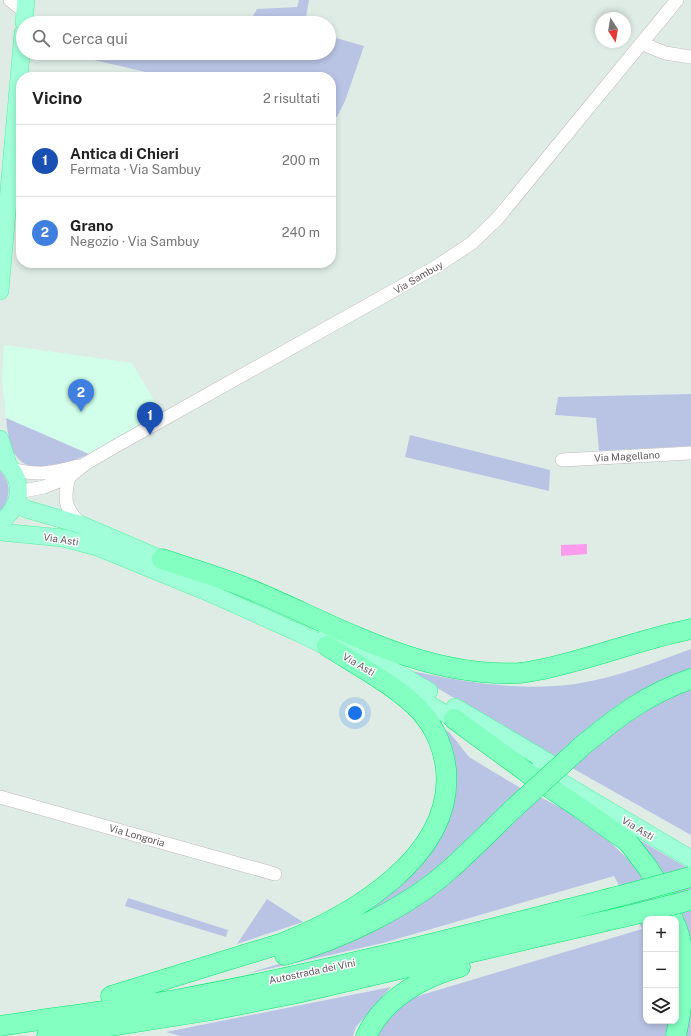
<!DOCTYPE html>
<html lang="it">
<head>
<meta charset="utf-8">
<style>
  :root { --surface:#fff; --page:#f2f2f2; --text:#222; --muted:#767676; --line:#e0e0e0; --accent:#111827 }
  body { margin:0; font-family:"Public Sans",sans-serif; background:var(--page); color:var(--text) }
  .controls { position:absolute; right:12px; bottom:12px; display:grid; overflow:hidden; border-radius:8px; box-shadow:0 2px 6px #0003 }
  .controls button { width:36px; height:36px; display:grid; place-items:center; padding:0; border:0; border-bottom:1px solid var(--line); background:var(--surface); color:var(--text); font:20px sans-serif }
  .compass { position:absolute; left:595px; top:12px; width:36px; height:36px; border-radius:50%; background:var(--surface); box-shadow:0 2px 6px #0003; rotate:168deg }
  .you { position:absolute; left:355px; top:713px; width:14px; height:14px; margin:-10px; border:3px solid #fff; border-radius:50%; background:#1a73e8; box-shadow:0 0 0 6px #1a73e833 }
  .badge { display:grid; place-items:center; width:26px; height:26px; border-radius:50%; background:var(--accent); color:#fff; font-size:13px; font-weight:700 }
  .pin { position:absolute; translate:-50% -33px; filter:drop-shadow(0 1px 2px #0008) }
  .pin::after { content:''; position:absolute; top:21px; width:14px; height:12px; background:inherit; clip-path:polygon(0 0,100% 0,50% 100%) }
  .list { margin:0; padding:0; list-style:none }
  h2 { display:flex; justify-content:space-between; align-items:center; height:52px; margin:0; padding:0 16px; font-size:17px }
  h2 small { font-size:13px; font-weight:400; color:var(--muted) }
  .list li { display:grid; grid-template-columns:26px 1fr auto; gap:12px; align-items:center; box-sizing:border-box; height:72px; padding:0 16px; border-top:1px solid var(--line) }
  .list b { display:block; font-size:15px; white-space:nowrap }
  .list p { margin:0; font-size:13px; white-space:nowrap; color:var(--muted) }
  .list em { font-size:13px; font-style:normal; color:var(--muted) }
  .icon { flex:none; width:22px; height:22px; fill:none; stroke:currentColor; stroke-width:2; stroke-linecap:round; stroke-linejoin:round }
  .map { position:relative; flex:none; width:691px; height:1036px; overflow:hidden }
  .search { position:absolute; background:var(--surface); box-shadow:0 2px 6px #0003; left:16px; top:16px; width:320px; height:44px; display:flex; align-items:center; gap:10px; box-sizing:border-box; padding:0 14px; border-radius:22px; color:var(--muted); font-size:15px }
  .panel { position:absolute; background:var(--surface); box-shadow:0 2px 6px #0003; left:16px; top:72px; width:320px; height:196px; border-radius:16px }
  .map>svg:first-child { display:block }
  .commercial { fill:#d1ffe9 }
  .green { fill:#b9c4e5 }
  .water { fill:#ff9bec }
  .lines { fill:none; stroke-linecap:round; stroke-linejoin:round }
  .minor-casing { stroke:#bfb7bc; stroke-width:14 }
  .major-casing { stroke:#4ef59d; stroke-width:18 }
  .highway-casing { stroke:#00ea67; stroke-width:21 }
  .minor { stroke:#fff; stroke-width:13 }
  .major { stroke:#a0ffd8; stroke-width:17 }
  .highway { stroke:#82ffc1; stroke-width:20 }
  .highway-bridge-casing { stroke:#00ea67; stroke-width:21; stroke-linecap:butt }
  .highway-bridge { stroke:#82ffc1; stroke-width:20 }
  .labels { text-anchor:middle; stroke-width:3; stroke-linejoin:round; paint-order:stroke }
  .street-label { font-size:10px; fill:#61585e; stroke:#fff }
</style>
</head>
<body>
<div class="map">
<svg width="691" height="1036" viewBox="0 0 691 1036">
  <rect width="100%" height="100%" fill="#dfece6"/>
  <path class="commercial" d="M4 345 132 363 161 412 89 454 6 418 2 378Z"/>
  <path class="green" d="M299 0H309L305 23H249L257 9 297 7Z
    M329 36 364 46 345 101 337 117 331 115V77H167L64 53H329Z
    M691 394V446L599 451 596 418 555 415 558 397Z
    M6 418 89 454C64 465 24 482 11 446 8 437 7 427 6 418Z
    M410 435 550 470 549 491 405 457Z
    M0 470C13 485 10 498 0 513Z
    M691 649V674L653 688 603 716 556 757 406 670C461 681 518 692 575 684 615 678 653 663 691 649Z
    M691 685V835L572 768 620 722Z
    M430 718 450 733 469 757 522 789 460 852 416 888 371 914 343 921 391 887 450 802Z
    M538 796 581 818 609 841 638 869 664 919H646V1021H670L667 1036H377L388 1016 408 999 642 929 614 876 383 943 246 974 301 957 361 933Z
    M631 835 691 870V1036H683L688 954Z
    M128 898 228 930 226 937 125 906Z
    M267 899 303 922 237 944Z
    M391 987 356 1027 353 1036H181L166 1032Z"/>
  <path class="water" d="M587 544V554L561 556V545Z"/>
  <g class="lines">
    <defs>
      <path id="minor" d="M10 0 25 12
        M641 43 665 53 691 57
        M562 460 691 453
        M12 469C38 476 52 473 78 466
        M69 477C63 499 65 510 82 525
        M18 492 44 487 69 477 85 464 114 447 434 268 472 243 497 219 677 0
        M0 797 275 874"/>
      <path id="major" d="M24 23 26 0
        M0 291 23 33
        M0 439 8 464
        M0 458C24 476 25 504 0 522
        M16 502 26 509 82 525 173 564
        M0 532 63 538 97 547 212 594 299 633 338 652
        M327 633 429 691
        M406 691 465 725
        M455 707 560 769
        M539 769 691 859"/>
      <path id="highway" d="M162 559C189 568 216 576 242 586 331 622 419 678 519 673 542 671 564 664 586 658 621 648 656 636 691 629
        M454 719 532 776 580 808 628 842 648 868 663 893 673 919
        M582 746C617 717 647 694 691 679
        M676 926C689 959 683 1002 676 1036
        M285 955C340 939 405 909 448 871 471 851 492 829 514 808
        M111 996 283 943C352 915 454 857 446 770 444 749 435 727 421 712 400 688 355 664 327 646
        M0 1026C60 1017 120 1009 180 999 328 972 474 933 620 896
        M47 1036 212 1010 297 993 640 913
        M366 1036C384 999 421 978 460 967"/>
    </defs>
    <use href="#minor" class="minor-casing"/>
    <use href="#major" class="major-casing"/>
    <use href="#highway" class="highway-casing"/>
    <use href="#minor" class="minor"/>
    <use href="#major" class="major"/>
    <use href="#highway" class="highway"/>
    <defs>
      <path id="highway-bridge" d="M514 808 582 746
        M620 896 691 877
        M640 913 691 900"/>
    </defs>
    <use href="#highway-bridge" class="highway-bridge-casing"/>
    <use href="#highway-bridge" class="highway-bridge"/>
  </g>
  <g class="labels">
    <g class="street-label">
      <text transform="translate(418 277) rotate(-30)" y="4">Via Sambuy</text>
      <text transform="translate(627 456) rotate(-3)" y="4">Via Magellano</text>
      <text transform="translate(61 539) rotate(9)" y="4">Via Asti</text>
      <text transform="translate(359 664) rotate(30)" y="4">Via Asti</text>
      <text transform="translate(638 828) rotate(31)" y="4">Via Asti</text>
      <text transform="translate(137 835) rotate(16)" y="4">Via Longoria</text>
      <text transform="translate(312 971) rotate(-12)" y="4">Autostrada dei Vini</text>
    </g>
  </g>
</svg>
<div class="controls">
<button>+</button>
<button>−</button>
<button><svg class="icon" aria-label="layers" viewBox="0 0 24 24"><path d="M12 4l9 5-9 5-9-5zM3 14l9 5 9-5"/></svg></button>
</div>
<svg class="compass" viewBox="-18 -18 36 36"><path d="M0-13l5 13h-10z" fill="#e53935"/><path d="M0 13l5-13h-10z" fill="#767676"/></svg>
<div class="you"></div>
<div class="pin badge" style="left:150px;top:435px;background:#1a4fb4">1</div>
<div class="pin badge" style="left:81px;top:412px;background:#3f7fe0">2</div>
<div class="search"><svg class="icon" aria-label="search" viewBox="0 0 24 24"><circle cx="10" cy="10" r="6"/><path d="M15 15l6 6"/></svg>Cerca qui</div>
<section class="panel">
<h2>Vicino<small>2 risultati</small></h2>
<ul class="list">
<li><span class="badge" style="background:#1a4fb4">1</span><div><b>Antica di Chieri</b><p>Fermata · Via Sambuy</p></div><em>200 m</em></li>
<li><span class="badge" style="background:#3f7fe0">2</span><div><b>Grano</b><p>Negozio · Via Sambuy</p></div><em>240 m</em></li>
</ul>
</section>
</div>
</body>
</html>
